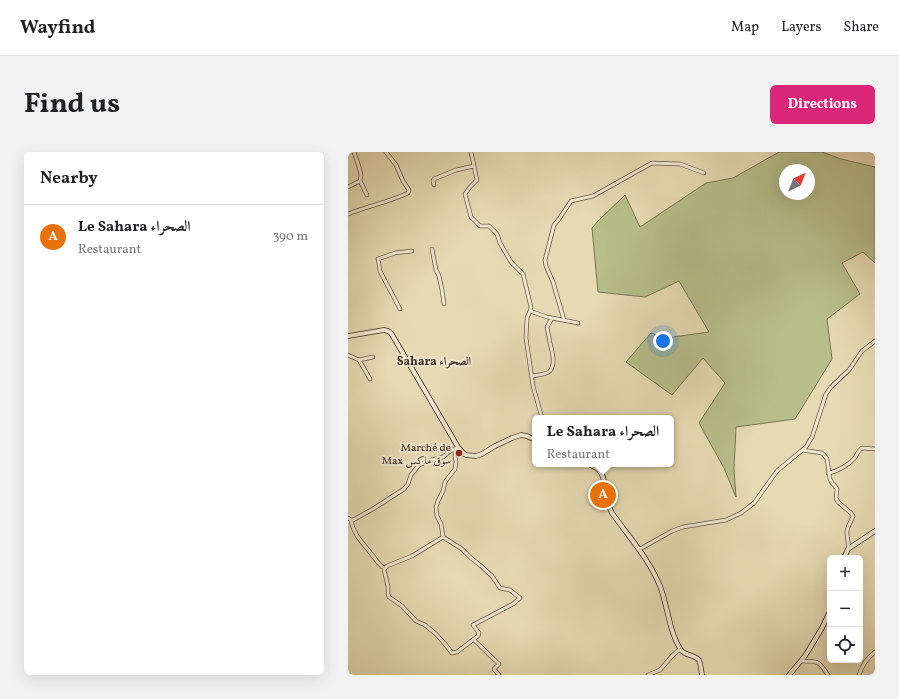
<!DOCTYPE html>
<html lang="en">
<head>
<meta charset="utf-8">
<style>
  :root { --surface:#fff; --page:#f2f2f2; --text:#202124; --muted:#757577; --line:#e0e0e0; --accent:#db2777 }
  body { margin:0; font-family:Vollkorn,Amiri,serif; background:var(--page); color:var(--text) }
  .controls { position:absolute; right:12px; bottom:12px; display:grid; overflow:hidden; border-radius:6px; box-shadow:0 4px 16px #0002 }
  .controls button { width:36px; height:36px; display:grid; place-items:center; padding:0; border:0; border-bottom:1px solid var(--line); background:var(--surface); color:var(--text); font:20px sans-serif }
  .compass { position:absolute; left:431px; top:12px; width:36px; height:36px; border-radius:50%; background:var(--surface); box-shadow:0 4px 16px #0002; rotate:43deg }
  .you { position:absolute; left:315px; top:189px; width:14px; height:14px; margin:-10px; border:3px solid #fff; border-radius:50%; background:#1a73e8; box-shadow:0 0 0 6px #1a73e833 }
  .badge { display:grid; place-items:center; width:26px; height:26px; border-radius:50%; background:var(--accent); color:#fff; font-size:13px; font-weight:700 }
  .pin { position:absolute; translate:-50% -50%; border:2px solid #fff; box-shadow:0 1px 4px #0006 }
  .popup { position:absolute; left:184px; top:263px; width:142px; height:52px; box-sizing:border-box; display:grid; place-content:center; border-radius:6px; background:var(--surface); filter:drop-shadow(0 1px 3px #0005); font-size:13px; white-space:nowrap; color:var(--muted) }
  .popup b { font-size:15px; color:var(--text) }
  .popup::after { content:''; position:absolute; left:50%; top:100%; margin-left:-8px; border:8px solid transparent; border-top-color:var(--surface) }
  .list { margin:0; padding:0; list-style:none }
  h2 { display:flex; justify-content:space-between; align-items:center; height:52px; margin:0; padding:0 16px; font-size:17px }
  h2 small { font-size:13px; font-weight:400; color:var(--muted) }
  .list li { display:grid; grid-template-columns:26px 1fr auto; gap:12px; align-items:center; box-sizing:border-box; height:64px; padding:0 16px; border-top:1px solid var(--line) }
  .list b { display:block; font-size:15px; white-space:nowrap }
  .list p { margin:0; font-size:13px; white-space:nowrap; color:var(--muted) }
  .list em { font-size:13px; font-style:normal; color:var(--muted) }
  .icon { flex:none; width:22px; height:22px; fill:none; stroke:currentColor; stroke-width:2; stroke-linecap:round; stroke-linejoin:round }
  .map { position:relative; flex:none; width:527px; height:523px; overflow:hidden; border-radius:6px }
  header { display:flex; align-items:center; gap:24px; box-sizing:border-box; height:56px; padding:0 20px; background:var(--surface); border-bottom:1px solid var(--line) }
  header strong { font-size:19px }
  nav { display:flex; gap:22px; margin-inline-start:auto; font-size:14px }
  .intro { display:flex; align-items:center; justify-content:space-between; box-sizing:border-box; height:96px; padding:0 24px }
  h1 { margin:0; font-size:28px }
  .button { padding:10px 18px; border-radius:6px; background:var(--accent); color:#fff; font-size:14px; font-weight:700 }
  main { display:flex; gap:24px; padding:0 24px }
  aside { flex:1; background:var(--surface); border-radius:6px; box-shadow:0 4px 16px #0002 }
  .map>svg:first-child { display:block }
  .green { fill:#b7be8b; stroke:#787556; fill-rule:evenodd }
  .lines { fill:none; stroke-linecap:round; stroke-linejoin:round }
  .street-casing { stroke:#655846; stroke-width:4.5 }
  .secondary-casing { stroke:#3a2c22; stroke-width:5.5 }
  .street { stroke:#eee7ce; stroke-width:3 }
  .secondary { stroke:#eee7ce; stroke-width:4 }
  .poi-dot { fill:#8f2418; stroke:#eee7ce; stroke-width:1.5 }
  .labels { text-anchor:middle; stroke-width:4; stroke-linejoin:round; paint-order:stroke }
  .poi-label { font-size:11px; fill:#3a2c22; stroke:#eee7ce; text-anchor:end }
  .neighbourhood-label { font-size:12px; font-weight:bold; fill:#3a2c22; stroke:#eee7ce }
</style>
</head>
<body>
<header>
<strong>Wayfind</strong>
<nav><a>Map</a><a>Layers</a><a>Share</a></nav>
</header>
<div class="intro"><h1>Find us</h1><a class="button">Directions</a></div>
<main>
<aside>
<h2>Nearby<small></small></h2>
<ul class="list">
<li><span class="badge" style="background:#e8710a">A</span><div><b>Le Sahara الصحراء</b><p>Restaurant</p></div><em>390 m</em></li>
</ul>
</aside>
<div class="map">
<svg width="527" height="523" viewBox="0 0 527 523">
  <rect width="100%" height="100%" fill="#e5dab4"/>
  <filter id="stains"><feTurbulence type="fractalNoise" baseFrequency=".005" numOctaves="4"/><feColorMatrix values="0 0 0 0 .2 0 0 0 0 .09 0 0 0 0 .02 0 0 0 .5 -.17"/></filter>
  <radialGradient id="worn" r=".72"><stop offset=".6" stop-color="#630" stop-opacity="0"/><stop offset="1" stop-color="#630" stop-opacity=".3"/></radialGradient>
  <path class="green" d="M431 0H474L493 7 527 15V111L515 100 494 111 512 142 479 167 484 207 447 267 388 275 386 317 388 345 376 316 351 271 377 231 355 206 324 243 278 210 303 181 318 186 361 180 331 129 297 145 250 140 244 76 250 69 277 43 292 75 358 31 385 26ZM437 18H461V42H437Z"/>
  <g class="lines">
    <defs>
      <path id="street" d="M6 0 11 15 13 23 12 29 19 43
        M123 0 129 28 122 35 117 42 123 65 132 74H141L149 82 152 91 163 110 175 122 183 155 182 159 179 166 178 186 185 234 194 266
        M86 33 85 29 86 27 108 18 126 14
        M0 35 12 29
        M0 62C20 54 41 50 60 41L61 38 55 29 48 13 38 0
        M84 97 88 118 91 124 94 138 96 152
        M52 157 32 119 30 107 47 101 64 99
        M182 159 199 165 230 171
        M216 168 205 130 198 114 197 108 206 73 211 67 223 49 245 44 304 11 332 12 356 21
        M0 203 11 208 25 205
        M11 208 22 227
        M183 224C189 223 198 223 202 219 208 212 204 199 202 191 201 185 200 180 199 175L204 166
        M454 298 474 301 477 304 479 307 482 327 484 331 487 334 489 337 488 346 490 350 503 361 505 364C503 370 499 375 499 380 499 386 501 391 500 397
        M480 321C489 320 504 311 508 304 510 300 511 298 514 296L527 297
        M0 366 3 368C5 383 17 393 25 404 29 409 31 413 36 416
        M3 368H5L25 357 56 337 60 332 63 323 71 313 83 308 95 305 102 299 109 296
        M95 385 64 404 39 414 36 418 40 434V442L41 445 54 454 68 469 77 473 88 482 97 492 104 501 109 500 130 484 131 481 125 473 165 452 172 446 162 438 152 436 144 424 133 414 123 406 114 397 95 385 93 372 89 364 88 355 90 349 95 339 97 330 107 317 108 310 107 304V299L110 295
        M292 397 324 379 335 375 378 368 393 361 406 351 429 319 458 295 464 285 478 242 483 235 501 218 514 199 527 189
        M126 488 151 512 146 517 151 523
        M454 509C470 509 471 509 480 523
        M300 523 312 518 324 504 332 497
        M511 523C514 513 519 506 527 500"/>
      <path id="secondary" d="M0 184 36 178 40 179 43 181 110 295 115 301 118 303 128 304 134 302 147 294 164 286 173 283 179 284 187 288
        M241 312C244 314 248 315 251 318 258 325 256 338 258 347 260 352 262 357 264 361 281 385 301 407 312 434 320 455 321 480 333 498 337 504 346 502 351 508 353 513 353 518 354 523
        M496 406 500 397 527 379
        M441 523 457 504 474 476 482 459"/>
    </defs>
    <use href="#street" class="street-casing"/>
    <use href="#secondary" class="secondary-casing"/>
    <use href="#street" class="street"/>
    <use href="#secondary" class="secondary"/>
  </g>
  <circle class="poi-dot" cx="111" cy="301" r="4"/>
  <g class="labels">
    <g class="poi-label">
      <text x="103" y="299">Marché de<tspan x="103" dy="13">Max سوق ماكس</tspan></text>
    </g>
    <g class="neighbourhood-label">
      <text x="86" y="213">Sahara الصحراء</text>
    </g>
  </g>
  <rect width="100%" height="100%" filter="url(#stains)"/>
  <rect width="100%" height="100%" fill="url(#worn)"/>
</svg>
<div class="controls">
<button>+</button>
<button>−</button>
<button><svg class="icon" aria-label="locate" viewBox="0 0 24 24"><circle cx="12" cy="12" r="6"/><path d="M12 2v4M12 18v4M2 12h4M18 12h4"/></svg></button>
</div>
<svg class="compass" viewBox="-18 -18 36 36"><path d="M0-13l5 13h-10z" fill="#e53935"/><path d="M0 13l5-13h-10z" fill="#757577"/></svg>
<div class="you"></div>
<div class="pin badge" style="left:255px;top:343px;background:#e8710a">A</div>
<div class="popup"><b>Le Sahara الصحراء</b>Restaurant</div>
</div>
</main>
</body>
</html>
